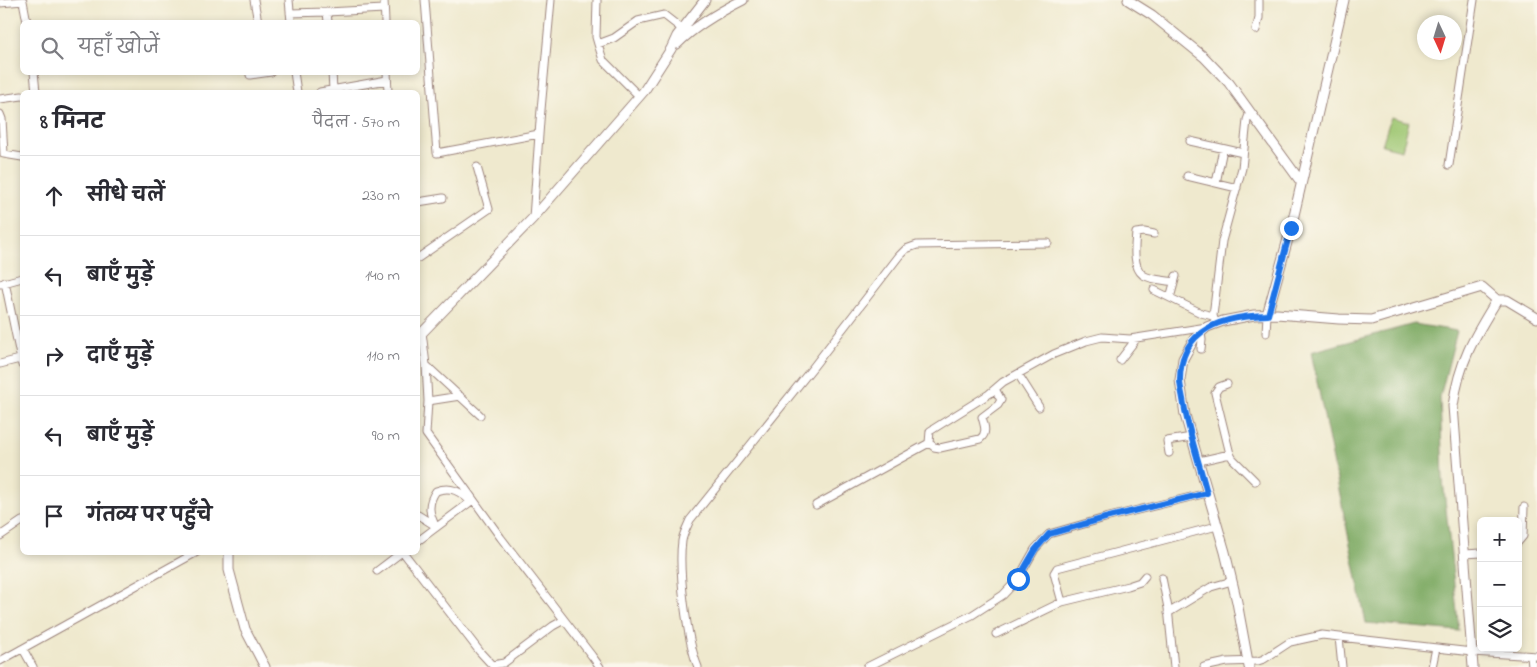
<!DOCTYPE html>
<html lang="hi">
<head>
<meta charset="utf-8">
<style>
  :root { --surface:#fff; --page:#f7f7f7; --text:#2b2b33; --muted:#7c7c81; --line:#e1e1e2 }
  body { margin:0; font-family:"Indie Flower","Playpen Sans Deva",sans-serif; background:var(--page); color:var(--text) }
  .controls { position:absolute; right:15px; bottom:15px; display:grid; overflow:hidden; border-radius:8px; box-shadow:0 2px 8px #0003 }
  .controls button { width:45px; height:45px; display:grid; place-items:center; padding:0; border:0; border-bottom:1px solid var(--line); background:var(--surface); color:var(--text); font:25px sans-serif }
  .compass { position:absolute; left:1417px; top:15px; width:45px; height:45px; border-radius:50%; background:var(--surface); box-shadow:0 2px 8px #0003; rotate:176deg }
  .stop { position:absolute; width:15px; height:15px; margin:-11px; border:4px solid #1a73e8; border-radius:50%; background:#fff }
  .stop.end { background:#1a73e8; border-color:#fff; box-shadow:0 1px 5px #0008 }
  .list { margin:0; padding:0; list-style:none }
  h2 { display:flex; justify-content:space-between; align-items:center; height:65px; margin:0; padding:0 20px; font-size:21px }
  h2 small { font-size:16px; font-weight:400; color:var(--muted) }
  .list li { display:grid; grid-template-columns:32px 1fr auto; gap:15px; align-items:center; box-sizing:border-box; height:80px; padding:0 20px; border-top:1px solid var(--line) }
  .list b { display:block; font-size:19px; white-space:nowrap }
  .list em { font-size:16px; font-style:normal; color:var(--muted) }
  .icon { flex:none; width:28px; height:28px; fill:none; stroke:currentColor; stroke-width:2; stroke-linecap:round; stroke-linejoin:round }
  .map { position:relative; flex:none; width:1537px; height:667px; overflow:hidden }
  .search { position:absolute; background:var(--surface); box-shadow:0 2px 8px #0003; left:20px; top:20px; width:400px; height:55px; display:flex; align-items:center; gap:12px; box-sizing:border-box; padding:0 18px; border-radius:8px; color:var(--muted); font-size:19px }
  .panel { position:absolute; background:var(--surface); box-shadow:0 2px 8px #0003; left:20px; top:90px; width:400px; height:465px; border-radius:8px }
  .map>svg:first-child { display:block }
  .green { fill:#a0c874; stroke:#757450 }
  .forest { fill:#80ac66; stroke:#656648 }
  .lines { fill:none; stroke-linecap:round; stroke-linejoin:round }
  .street-casing { stroke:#9c847c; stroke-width:9 }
  .secondary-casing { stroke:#9c847c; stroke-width:11 }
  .street { stroke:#fff; stroke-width:7 }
  .secondary { stroke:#fff; stroke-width:9 }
  .route { stroke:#1a73e8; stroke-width:6 }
</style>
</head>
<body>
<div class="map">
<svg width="1537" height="667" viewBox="0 0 1537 667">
  <rect width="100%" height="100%" fill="#fbf7ec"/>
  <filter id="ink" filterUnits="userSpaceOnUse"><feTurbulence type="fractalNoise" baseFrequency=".02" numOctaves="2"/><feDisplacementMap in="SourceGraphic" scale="10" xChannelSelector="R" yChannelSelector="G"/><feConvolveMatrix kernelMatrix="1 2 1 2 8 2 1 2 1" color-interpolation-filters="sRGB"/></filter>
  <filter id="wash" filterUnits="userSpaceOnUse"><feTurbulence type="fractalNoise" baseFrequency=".0096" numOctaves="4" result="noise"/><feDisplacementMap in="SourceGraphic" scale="20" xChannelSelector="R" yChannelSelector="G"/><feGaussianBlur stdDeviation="1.12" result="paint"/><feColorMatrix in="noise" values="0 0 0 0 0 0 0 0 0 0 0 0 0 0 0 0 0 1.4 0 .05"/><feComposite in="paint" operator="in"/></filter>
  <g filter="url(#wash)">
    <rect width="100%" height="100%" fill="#efe9ce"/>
    <path class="green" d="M1391 117 1409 122 1402 150 1382 145Z"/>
    <path class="forest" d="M1414 324 1457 331 1440 397 1443 480 1459 631 1366 623 1311 352Z"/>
  </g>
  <g filter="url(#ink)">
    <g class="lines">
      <defs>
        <path id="street" d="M254 0 258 22
          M289 0 291 22
          M384 0 385 22
          M425 0 437 153 539 134
          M597 0 596 37 598 44 614 38 638 21 664 15 682 29
          M0 3 23 1 27 22
          M290 13 327 12
          M328 22 327 12 384 9
          M1256 30 1259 18V0
          M598 44 603 60 639 96
          M34 72 36 92
          M294 72 297 92
          M332 72 333 90
          M387 72 388 92
          M250 75 271 72
          M320 92 387 80
          M0 99 22 96
          M0 114 2 119 4 154 22 157
          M1190 141 1243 153
          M1449 165 1474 0
          M1187 176 1237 188
          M1216 183 1223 149
          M418 202 443 198
          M533 218 540 121 551 0
          M1154 234 1144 232 1136 233C1135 244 1132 267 1143 275 1151 280 1165 280 1174 282
          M418 258 489 209 477 167
          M5 282 22 365
          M0 284 22 278
          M1154 290 1201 313 1213 316
          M1170 298 1176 276
          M1216 324 1213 316 1222 241 1242 168 1247 120 1250 112
          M422 332 426 365 428 401 426 434 501 538 592 656 600 667
          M1266 333 1267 315
          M1201 349 1202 340 1201 333
          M1120 360 1137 338
          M0 364 20 359
          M426 365 480 415
          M1018 374 1039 407
          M1227 384 1219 387 1215 393 1230 454
          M428 401 460 396
          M929 443 934 447 940 448 980 439C988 433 984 425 982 417L998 405 1001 400 995 389
          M1169 453 1167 441 1192 437
          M1199 461 1230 454 1233 459 1255 481
          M816 505 929 443 930 431 989 394 1003 382 1054 354 1086 341 1102 337 1130 339 1207 327
          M418 515 434 525
          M436 527C429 514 427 504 436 491 451 486 460 491 470 501
          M0 536 22 521
          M418 541 473 500
          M1518 542 1523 536 1524 507
          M403 552 480 652 492 665 504 663 553 626 564 620
          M1465 554 1481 553
          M377 571 402 552
          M1162 578 1168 608 1174 667
          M1062 602 1128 586 1140 582 1145 576
          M1168 613 1211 587 1232 581
          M996 634 1062 602 1054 573 1057 568 1217 526
          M1339 637 1342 667
          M23 649 33 667
          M1531 656 1532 667
          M0 661 197 552
          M698 667C687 641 678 569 682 541 683 534 687 527 690 520L814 366 899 256 906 249 917 245 1048 243
          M867 667 972 615 1003 595 1018 579 1035 549 1049 534 1105 518 1207 493
          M1204 667 1227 662 1258 661 1264 659 1290 642 1322 635 1472 652 1537 656
          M1432 667 1436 648"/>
        <path id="secondary" d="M1128 0 1152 15 1204 57 1229 83 1301 182
          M677 44C696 25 719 12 743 0
          M1267 315 1291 228 1344 0
          M418 337 533 218 644 91 671 49 677 36 705 0
          M229 552V570L245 629 265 667
          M1249 667 1237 602 1225 552 1185 415 1180 380 1183 359 1194 339 1207 327 1223 321 1254 315 1277 314 1339 319 1371 320 1482 287 1497 300H1507L1537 318
          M1473 667 1453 406C1459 362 1474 337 1497 300"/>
      </defs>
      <use href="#street" class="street-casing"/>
      <use href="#secondary" class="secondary-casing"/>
      <use href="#street" class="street"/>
      <use href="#secondary" class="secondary"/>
    </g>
  </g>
  <g class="lines" filter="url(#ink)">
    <path class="route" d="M1018 579 1035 550 1049 534 1105 518 1207 493C1199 462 1188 431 1183 399 1182 393 1180 386 1180 380 1180 328 1224 316 1268 315L1291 228"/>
  </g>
</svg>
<div class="controls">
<button>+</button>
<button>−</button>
<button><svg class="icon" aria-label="layers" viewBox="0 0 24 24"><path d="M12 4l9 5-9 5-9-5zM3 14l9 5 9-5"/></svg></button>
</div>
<svg class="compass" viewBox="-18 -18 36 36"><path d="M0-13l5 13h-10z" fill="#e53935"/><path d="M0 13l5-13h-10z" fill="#7c7c81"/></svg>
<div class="stop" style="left:1018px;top:579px"></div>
<div class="stop end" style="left:1291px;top:228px"></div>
<div class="search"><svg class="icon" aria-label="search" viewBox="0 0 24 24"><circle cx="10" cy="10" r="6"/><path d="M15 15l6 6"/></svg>यहाँ खोजें</div>
<section class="panel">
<h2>8 मिनट<small>पैदल · 570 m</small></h2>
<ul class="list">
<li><svg class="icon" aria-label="ahead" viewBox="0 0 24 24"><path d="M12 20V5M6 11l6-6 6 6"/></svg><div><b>सीधे चलें</b></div><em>230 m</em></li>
<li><svg class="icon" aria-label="left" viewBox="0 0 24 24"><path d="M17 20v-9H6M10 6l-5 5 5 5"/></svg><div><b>बाएँ मुड़ें</b></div><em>140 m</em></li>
<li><svg class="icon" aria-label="right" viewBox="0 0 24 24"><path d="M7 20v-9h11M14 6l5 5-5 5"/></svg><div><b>दाएँ मुड़ें</b></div><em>110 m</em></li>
<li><svg class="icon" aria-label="left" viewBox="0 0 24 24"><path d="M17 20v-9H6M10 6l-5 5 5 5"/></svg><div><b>बाएँ मुड़ें</b></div><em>90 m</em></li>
<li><svg class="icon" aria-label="arrive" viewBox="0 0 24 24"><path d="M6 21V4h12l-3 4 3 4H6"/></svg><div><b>गंतव्य पर पहुँचे</b></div></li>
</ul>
</section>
</div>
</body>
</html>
